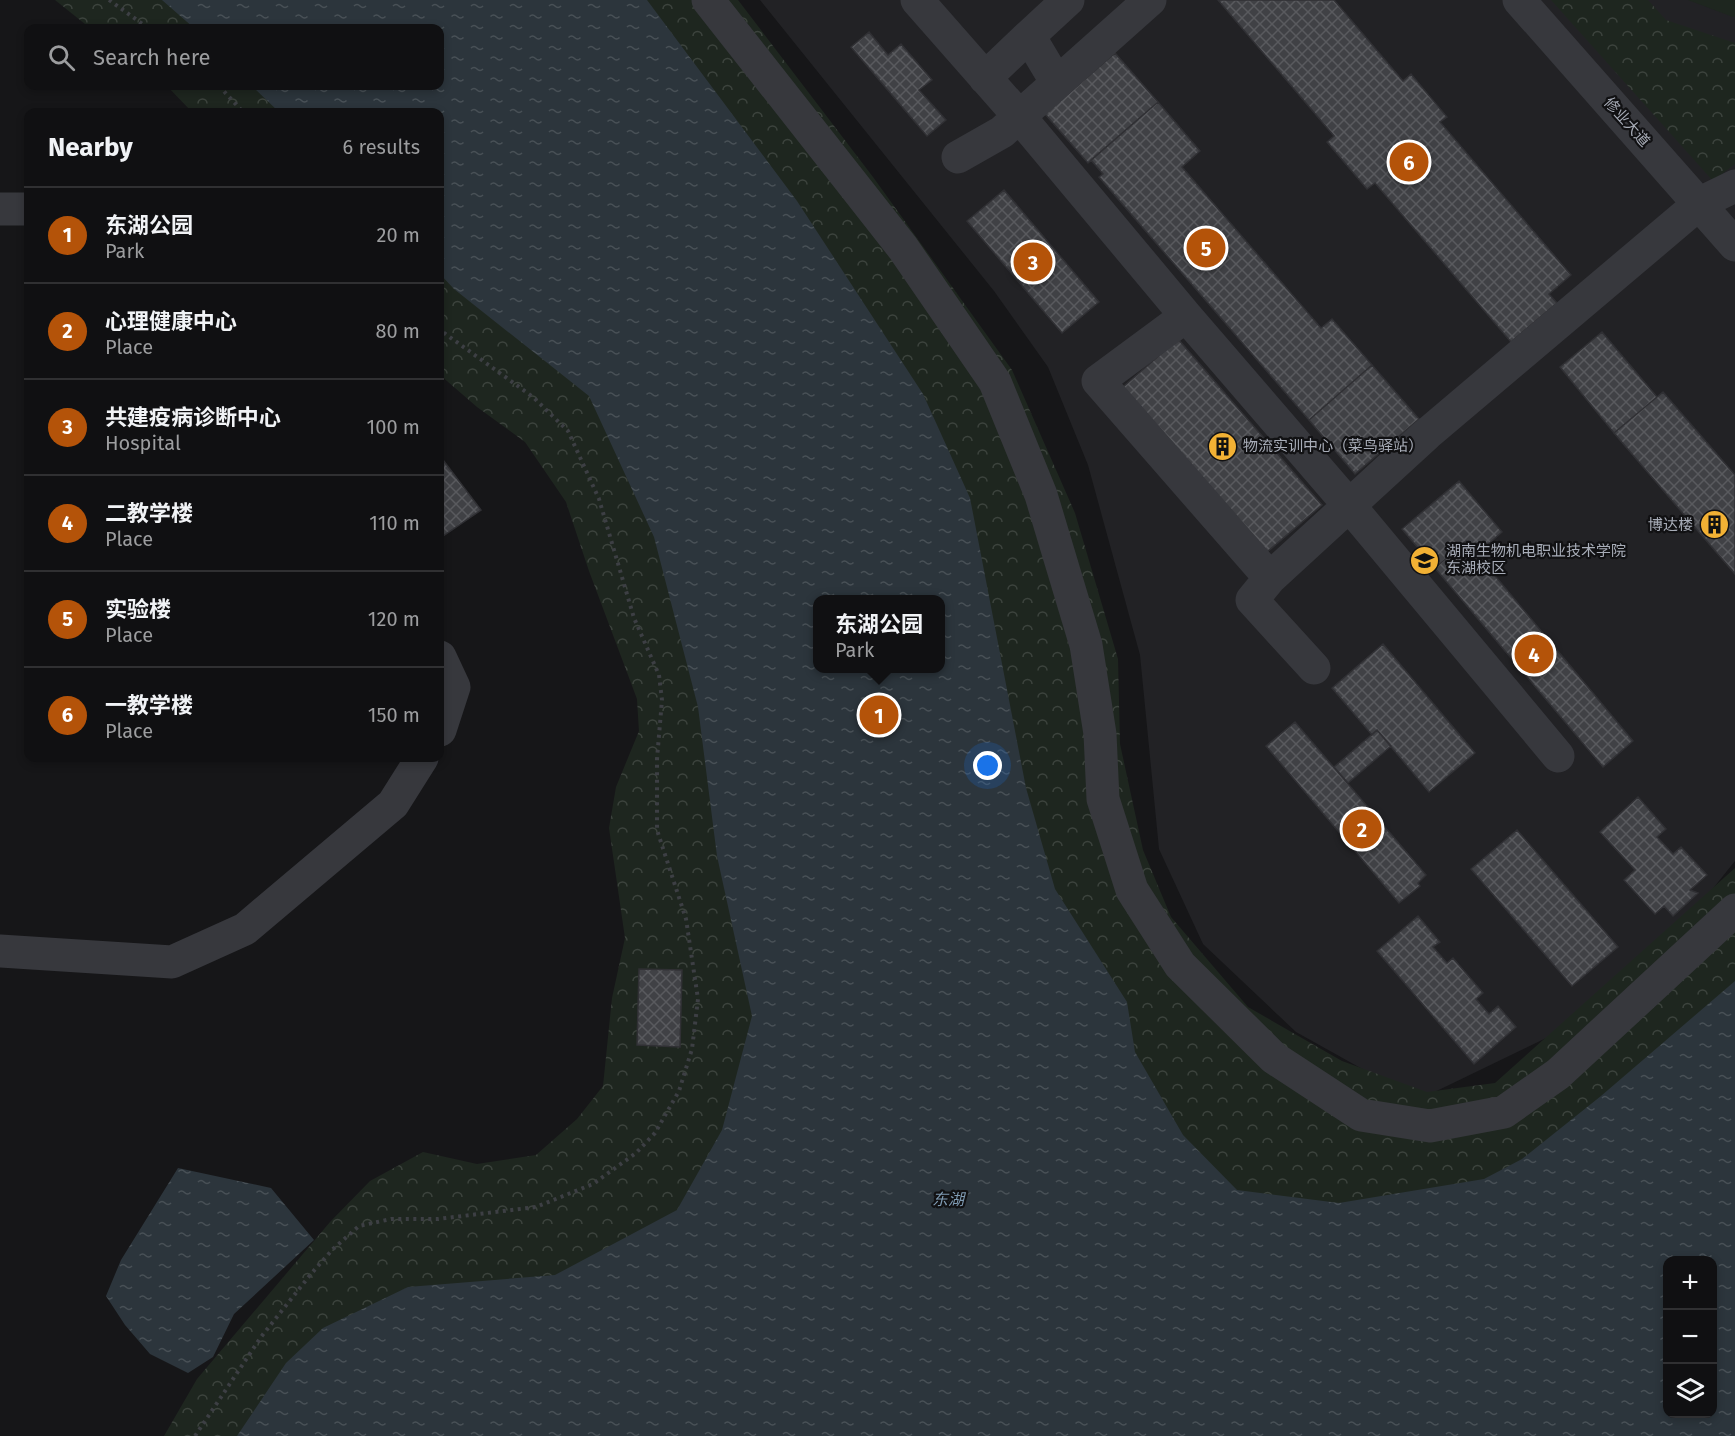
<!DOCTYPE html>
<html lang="en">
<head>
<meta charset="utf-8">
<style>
  :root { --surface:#101012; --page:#19191b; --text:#f1f3f6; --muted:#9c9d9f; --line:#303032; --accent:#b45309 }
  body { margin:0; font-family:"Fira Sans","Noto Sans SC",sans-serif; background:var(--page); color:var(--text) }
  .controls { position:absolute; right:18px; bottom:18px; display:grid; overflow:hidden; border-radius:12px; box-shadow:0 3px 9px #0003 }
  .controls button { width:54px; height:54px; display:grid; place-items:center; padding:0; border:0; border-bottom:2px solid var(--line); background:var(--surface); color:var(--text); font:30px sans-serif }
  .you { position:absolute; left:988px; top:766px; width:21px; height:21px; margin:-15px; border:4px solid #fff; border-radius:50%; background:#1a73e8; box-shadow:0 0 0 9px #1a73e833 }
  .badge { display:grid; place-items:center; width:39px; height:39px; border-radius:50%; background:var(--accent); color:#fff; font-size:20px; font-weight:700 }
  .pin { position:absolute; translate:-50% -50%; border:3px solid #fff; box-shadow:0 2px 6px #0006 }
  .popup { position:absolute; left:813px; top:595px; width:132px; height:78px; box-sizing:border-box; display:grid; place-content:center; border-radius:12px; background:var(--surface); filter:drop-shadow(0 2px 4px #0005); font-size:20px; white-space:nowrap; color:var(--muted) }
  .popup b { font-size:22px; color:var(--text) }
  .popup::after { content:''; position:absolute; left:50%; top:100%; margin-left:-12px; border:12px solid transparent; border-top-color:var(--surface) }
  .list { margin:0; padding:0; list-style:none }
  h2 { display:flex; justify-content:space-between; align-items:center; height:78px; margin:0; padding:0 24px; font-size:26px }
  h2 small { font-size:20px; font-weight:400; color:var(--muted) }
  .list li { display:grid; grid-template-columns:39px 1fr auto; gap:18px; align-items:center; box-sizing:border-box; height:96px; padding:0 24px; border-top:2px solid var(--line) }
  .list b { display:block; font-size:22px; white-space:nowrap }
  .list p { margin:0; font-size:20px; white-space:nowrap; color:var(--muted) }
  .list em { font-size:20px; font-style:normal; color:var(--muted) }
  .icon { flex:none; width:33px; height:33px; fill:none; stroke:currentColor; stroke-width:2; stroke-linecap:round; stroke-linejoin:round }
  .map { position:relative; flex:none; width:1735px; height:1436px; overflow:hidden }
  .search { position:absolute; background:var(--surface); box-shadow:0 3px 9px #0003; left:24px; top:24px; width:420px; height:66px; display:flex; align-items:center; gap:15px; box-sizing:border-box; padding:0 21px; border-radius:12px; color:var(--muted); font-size:22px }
  .panel { position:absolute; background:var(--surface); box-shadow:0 3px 9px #0003; left:24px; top:108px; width:420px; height:654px; border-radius:12px }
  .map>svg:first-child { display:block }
  .built { fill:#222225 }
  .park { fill:url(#park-crowns); fill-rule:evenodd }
  .pitch { fill:#1e261f }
  .water { fill:url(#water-ripples); fill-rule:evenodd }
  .building { fill:url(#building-cross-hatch); stroke:#303034; stroke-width:1.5 }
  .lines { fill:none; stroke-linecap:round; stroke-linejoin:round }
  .path { stroke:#3d3f44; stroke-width:4; stroke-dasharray:3 4.5; stroke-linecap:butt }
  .minor { stroke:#37383d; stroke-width:33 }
  .labels { text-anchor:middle; stroke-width:4.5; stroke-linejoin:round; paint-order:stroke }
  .street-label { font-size:15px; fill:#a8adb8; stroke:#111113 }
  .poi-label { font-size:15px; fill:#a8adb8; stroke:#111113; text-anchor:start }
  .water-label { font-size:16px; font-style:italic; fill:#7f9bb3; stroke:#111113 }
</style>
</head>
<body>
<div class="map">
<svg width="1735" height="1436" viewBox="0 0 1735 1436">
  <defs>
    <pattern id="park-crowns" width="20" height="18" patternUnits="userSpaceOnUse" patternTransform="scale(1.5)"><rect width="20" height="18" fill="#1e261f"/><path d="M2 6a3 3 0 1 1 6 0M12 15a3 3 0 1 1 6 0" fill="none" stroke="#3c433d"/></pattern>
    <pattern id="water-ripples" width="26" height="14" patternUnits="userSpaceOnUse" patternTransform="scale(1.5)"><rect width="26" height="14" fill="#2c353c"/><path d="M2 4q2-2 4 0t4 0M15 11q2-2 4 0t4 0" fill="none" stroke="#485056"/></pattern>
    <pattern id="building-cross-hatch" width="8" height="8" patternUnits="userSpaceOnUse" patternTransform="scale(1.5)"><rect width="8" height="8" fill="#404145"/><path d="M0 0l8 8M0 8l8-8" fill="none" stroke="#595a5e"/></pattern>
  </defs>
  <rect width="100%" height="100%" fill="#161618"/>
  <path class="built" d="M760 0H1735V861L1698 907 1577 1023 1418 1100 1296 1032 1203 944 1159 849 1140 655 1088 465 1048 367 994 291Z"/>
  <path class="park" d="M55 0H738L873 177 1012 370 1075 513 1118 659 1120 744 1143 850 1171 917 1248 1007 1342 1061 1427 1092 1495 1083 1735 868V1436H164L197 1379 330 1222 370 1181 423 1152 477 1164 536 1155 577 1119 603 1086 612 998 625 938 609 828 616 787 639 731 637 699 589 571 566 502 525 442 477 407 440 375V112H192L167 86H440V28H90ZM818 600H940V668H818ZM1668 1260H1712V1414H1668Z
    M1551 0H1648L1666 20 1735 43V164L1713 181Z"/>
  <path class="pitch" d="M1688 0H1735V17H1733Z"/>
  <path class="water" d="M162 0H647L797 201 923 394 970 498 1026 788 1055 889 1127 1002 1135 1052 1183 1135 1237 1190 1339 1203 1484 1179 1522 1159 1601 1096 1735 981V1436H237L286 1363 323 1328 408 1287 555 1275 677 1210 722 1130 752 1016 717 856 698 707 654 537 589 396 454 289 440 274V112H279L252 86H440V28H194ZM818 600H940V668H818ZM1668 1260H1712V1414H1668Z
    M178 1168 271 1188 314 1240 234 1314 213 1357 188 1373 150 1354 125 1325 106 1296 121 1260Z"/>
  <path class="building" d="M1218 0H1334L1403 81 1411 74 1447 117 1440 122 1571 275 1549 294 1557 303 1511 342 1375 183 1367 189 1327 142 1334 136Z
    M869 32 888 55 901 44 932 80 919 90 946 120 927 136 851 47Z
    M1115 53 1158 102 1088 163 1045 114Z
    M1158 102 1200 151 1182 167 1321 328 1332 319 1372 365 1309 420 1099 177 1103 174 1091 160Z
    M1004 190 1099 302 1062 333 967 221Z
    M1602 332 1657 397 1614 433 1560 367Z
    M1178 339 1322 505 1267 552 1123 387Z
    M1372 365 1419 419 1355 474 1309 420Z
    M1663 392 1735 475V574L1614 433Z
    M440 456 481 510 440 538Z
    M1459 481 1502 532 1477 554 1466 541 1435 568 1402 529Z
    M1466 541 1633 741 1603 767 1435 568Z
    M1383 644 1475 753 1429 792 1377 730 1372 735 1332 688Z
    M1295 722 1426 875 1418 883 1420 886 1399 903 1266 746Z
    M1377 730 1391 746 1348 783 1334 767Z
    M1638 797 1666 829 1657 837 1673 854 1681 847 1707 875 1690 890 1698 893 1673 916 1664 906 1655 914 1624 880 1635 870 1600 832Z
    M1517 830 1618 947 1572 986 1471 869Z
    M1418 916 1440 942 1433 947 1447 963 1453 958 1483 993 1476 999 1489 1014 1498 1006 1516 1027 1474 1064 1377 951Z
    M639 969 682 970 680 1047 637 1045Z"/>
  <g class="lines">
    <path class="path" d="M109 0 148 28
      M219 86 243 112
      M195 1436 261 1337 311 1274 333 1249 359 1226 391 1219H438L536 1207 593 1184 636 1153 655 1133 679 1091 692 1049 698 999 686 919 657 830V759L662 700 659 675 634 618 599 499 568 431 533 397 440 330"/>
    <path class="minor" d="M708 0 903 248 995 382 1041 495 1086 645 1100 734 1103 799 1132 890 1180 965 1274 1058 1361 1115 1430 1126 1504 1112 1558 1074 1735 910
      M917 0 1019 116 1186 316 1348 504 1558 756
      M1519 0 1735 245
      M985 78 1029 36
      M1057 83 1029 36 1068 0
      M958 157 1002 132 1150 0
      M0 209H28
      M1186 316 1098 381 1270 578
      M440 657 454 687 440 730
      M1314 668 1252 600 1270 578 1427 434 1700 203 1735 186
      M0 951 172 962 245 929 393 804 422 758"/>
  </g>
  <defs>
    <symbol id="building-disc" viewBox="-11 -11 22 22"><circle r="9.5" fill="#f2b134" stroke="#111113"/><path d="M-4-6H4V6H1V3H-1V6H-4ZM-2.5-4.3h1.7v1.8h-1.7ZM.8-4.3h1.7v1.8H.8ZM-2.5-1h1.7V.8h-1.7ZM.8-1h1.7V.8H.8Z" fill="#111"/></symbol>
    <symbol id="university-disc" viewBox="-11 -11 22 22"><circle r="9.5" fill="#f2b134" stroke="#111113"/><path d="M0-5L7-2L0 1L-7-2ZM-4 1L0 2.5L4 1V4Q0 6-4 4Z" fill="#111"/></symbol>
  </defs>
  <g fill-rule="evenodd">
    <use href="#building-disc" x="1206" y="430" width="33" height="33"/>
    <use href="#building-disc" x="1698" y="508" width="33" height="33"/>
    <use href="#university-disc" x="1408" y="544" width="33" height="33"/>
  </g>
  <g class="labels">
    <g class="street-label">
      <text transform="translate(1627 122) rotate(48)" y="5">修业大道</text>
    </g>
    <g class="poi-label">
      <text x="1243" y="451">物流实训中心（菜鸟驿站）</text>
      <text x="1693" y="530" text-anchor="end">博达楼</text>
      <text x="1446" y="556">湖南生物机电职业技术学院<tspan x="1446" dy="17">东湖校区</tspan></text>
    </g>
    <g class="water-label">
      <text x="948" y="1205">东湖</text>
    </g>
  </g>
</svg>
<div class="controls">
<button>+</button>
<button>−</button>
<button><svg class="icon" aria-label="layers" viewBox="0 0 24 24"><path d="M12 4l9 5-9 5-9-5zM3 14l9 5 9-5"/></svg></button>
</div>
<div class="you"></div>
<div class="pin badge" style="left:879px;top:715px">1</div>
<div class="popup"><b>东湖公园</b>Park</div>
<div class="pin badge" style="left:1362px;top:829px">2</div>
<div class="pin badge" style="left:1033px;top:262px">3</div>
<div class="pin badge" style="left:1534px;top:654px">4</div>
<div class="pin badge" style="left:1206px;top:248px">5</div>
<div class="pin badge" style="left:1409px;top:162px">6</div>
<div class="search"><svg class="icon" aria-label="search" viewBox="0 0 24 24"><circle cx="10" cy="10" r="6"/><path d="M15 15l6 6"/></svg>Search here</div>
<section class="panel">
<h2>Nearby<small>6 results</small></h2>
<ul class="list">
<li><span class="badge">1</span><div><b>东湖公园</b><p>Park</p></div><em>20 m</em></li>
<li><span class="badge">2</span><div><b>心理健康中心</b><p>Place</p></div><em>80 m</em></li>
<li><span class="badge">3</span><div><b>共建疫病诊断中心</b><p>Hospital</p></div><em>100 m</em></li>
<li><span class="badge">4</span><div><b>二教学楼</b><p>Place</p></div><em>110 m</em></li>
<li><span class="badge">5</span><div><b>实验楼</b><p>Place</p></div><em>120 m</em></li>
<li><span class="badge">6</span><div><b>一教学楼</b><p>Place</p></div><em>150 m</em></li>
</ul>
</section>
</div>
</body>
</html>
